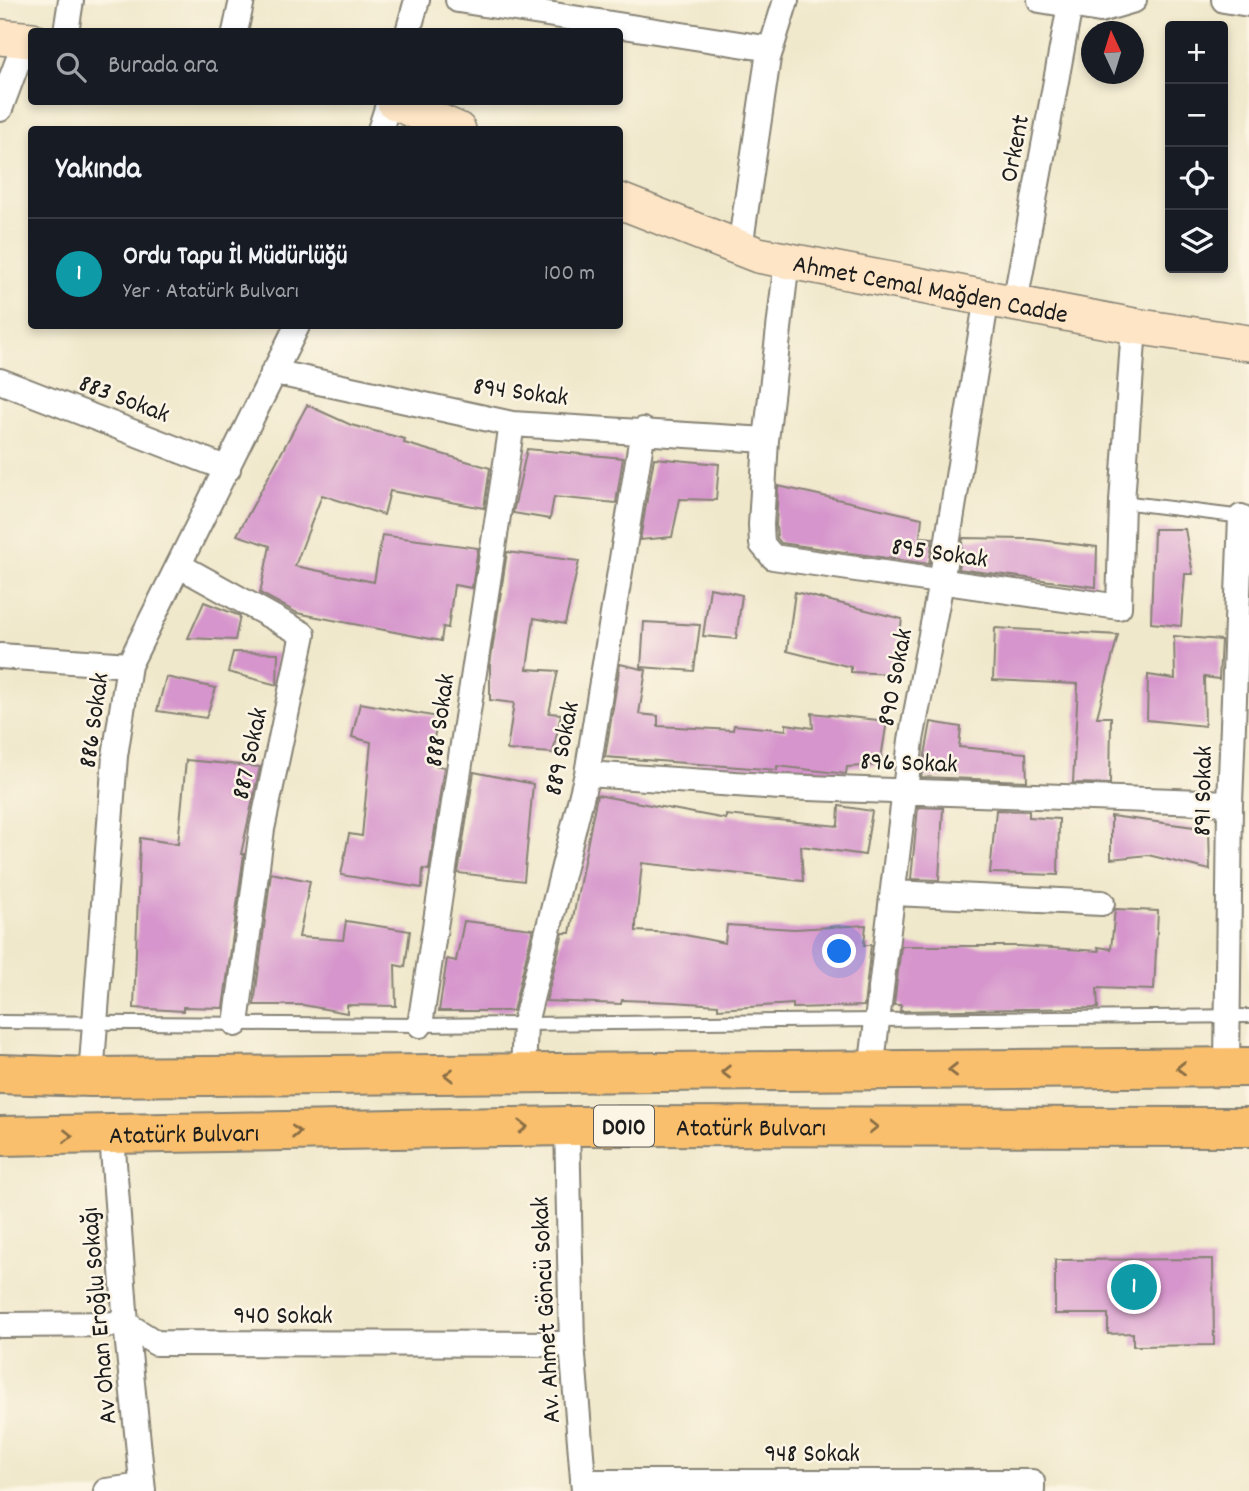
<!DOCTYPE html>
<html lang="tr">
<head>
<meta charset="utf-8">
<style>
  :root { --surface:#171b24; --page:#242831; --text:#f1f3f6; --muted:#9ea1a6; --line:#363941; --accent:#b45309 }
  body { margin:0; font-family:Dekko,sans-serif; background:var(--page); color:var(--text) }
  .controls { position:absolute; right:21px; top:21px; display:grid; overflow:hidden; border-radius:7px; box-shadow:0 4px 10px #0003 }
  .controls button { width:63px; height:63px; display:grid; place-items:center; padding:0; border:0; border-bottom:2px solid var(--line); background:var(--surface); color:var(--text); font:35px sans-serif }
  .compass { position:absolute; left:1081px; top:21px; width:63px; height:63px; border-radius:50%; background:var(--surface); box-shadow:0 4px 10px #0003; rotate:356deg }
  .you { position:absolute; left:840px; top:952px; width:24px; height:24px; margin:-18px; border:5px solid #fff; border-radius:50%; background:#1a73e8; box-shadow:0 0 0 10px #1a73e833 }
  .badge { display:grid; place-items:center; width:46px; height:46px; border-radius:50%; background:var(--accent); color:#fff; font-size:23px; font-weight:700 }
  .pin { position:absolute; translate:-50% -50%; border:4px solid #fff; box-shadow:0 2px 7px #0006 }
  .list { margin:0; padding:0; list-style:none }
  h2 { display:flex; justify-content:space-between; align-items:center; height:91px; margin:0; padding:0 28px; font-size:30px }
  h2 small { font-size:23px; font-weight:400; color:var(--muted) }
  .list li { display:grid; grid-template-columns:46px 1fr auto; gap:21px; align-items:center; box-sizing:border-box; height:112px; padding:0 28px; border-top:2px solid var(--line) }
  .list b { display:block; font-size:26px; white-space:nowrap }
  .list p { margin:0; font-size:23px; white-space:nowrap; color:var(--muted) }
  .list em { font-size:23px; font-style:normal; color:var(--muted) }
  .icon { flex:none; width:38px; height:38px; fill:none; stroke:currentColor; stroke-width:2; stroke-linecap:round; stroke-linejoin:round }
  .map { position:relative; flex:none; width:1249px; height:1491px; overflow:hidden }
  .search { position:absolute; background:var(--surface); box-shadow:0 4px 10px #0003; left:28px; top:28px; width:595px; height:77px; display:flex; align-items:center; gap:18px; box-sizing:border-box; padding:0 24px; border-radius:7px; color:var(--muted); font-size:26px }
  .panel { position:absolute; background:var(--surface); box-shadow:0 4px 10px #0003; left:28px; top:126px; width:595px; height:203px; border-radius:7px }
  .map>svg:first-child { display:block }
  .building { fill:#d695cc }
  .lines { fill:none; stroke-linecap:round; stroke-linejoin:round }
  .lane-casing { stroke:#868274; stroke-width:16 }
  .street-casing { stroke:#868274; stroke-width:28 }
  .secondary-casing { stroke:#868274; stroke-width:38 }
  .highway-casing { stroke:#868274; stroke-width:42 }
  .lane { stroke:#fff; stroke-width:12 }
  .street { stroke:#fff; stroke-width:24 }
  .secondary { stroke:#fde5c5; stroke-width:35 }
  .highway { stroke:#f9bf6d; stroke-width:38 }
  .oneway { stroke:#8a6e44 }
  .labels { text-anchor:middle; stroke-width:5; stroke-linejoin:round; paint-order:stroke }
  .shield { fill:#fcf5e5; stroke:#5f5d58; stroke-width:2 }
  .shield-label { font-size:24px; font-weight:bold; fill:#1c1c1c }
  .street-label { font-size:26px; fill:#1c1c1c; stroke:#fcf5e5 }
</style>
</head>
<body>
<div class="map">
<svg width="1249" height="1491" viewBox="0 0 1249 1491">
  <rect width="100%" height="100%" fill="#fcf5e5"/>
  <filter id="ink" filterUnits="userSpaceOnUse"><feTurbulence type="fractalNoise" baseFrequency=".0143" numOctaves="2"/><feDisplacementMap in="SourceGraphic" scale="14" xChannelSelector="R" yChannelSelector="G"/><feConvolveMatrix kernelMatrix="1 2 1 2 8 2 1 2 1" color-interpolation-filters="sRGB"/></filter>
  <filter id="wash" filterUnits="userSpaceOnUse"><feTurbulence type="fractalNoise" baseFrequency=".00686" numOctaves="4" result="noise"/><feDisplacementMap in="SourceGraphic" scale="28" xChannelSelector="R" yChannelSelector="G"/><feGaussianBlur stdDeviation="1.57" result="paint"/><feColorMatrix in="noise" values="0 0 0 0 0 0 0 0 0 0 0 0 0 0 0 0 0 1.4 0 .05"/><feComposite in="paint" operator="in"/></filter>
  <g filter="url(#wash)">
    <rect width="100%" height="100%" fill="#f0e8cb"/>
    <g id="blocks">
      <path class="building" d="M307 405 351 425 405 439 404 443 490 468 484 508 390 491 384 515 322 495 295 566 374 582 382 535 478 548 472 588 454 585 448 628 443 627 441 641 297 613 260 593 270 546 237 535Z
        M527 449 623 458 616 503 554 497 550 519 513 513Z
        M654 458 719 464 716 500 680 499 672 537 640 540Z
        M778 486 922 518 920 537 933 538 929 564 781 543 777 538 776 525Z
        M1154 529H1185L1193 574H1185L1181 626 1151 623Z
        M963 538 1032 539 1097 547 1096 587 958 569Z
        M507 552 579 561 565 624 534 618 527 669 558 671 549 713 561 714 553 753 507 750 514 703 490 700V664Z
        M710 588 742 595 736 639 703 636Z
        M795 592 902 619 894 674 851 672V667L787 651Z
        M204 602 240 616 235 640 188 638Z
        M644 622 700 625 694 671 641 667Z
        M995 628 1118 635 1097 717H1111L1110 784 1073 783 1078 684 993 680Z
        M1174 636 1221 640 1219 679 1204 677 1205 726 1147 720 1148 675 1175 679Z
        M233 652 278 653 277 685 228 672Z
        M620 664 646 670 639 714 658 716V726L733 730 734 725 786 730V724L813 728 812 713 887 721 880 765 847 767 846 774 777 766V770L605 757Z
        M166 677 216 688 206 718 157 711Z
        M360 703 438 717 429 764 444 767 429 870 423 869 422 888 341 875 349 834 362 836 371 742 352 737Z
        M931 722 961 727 959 747 1026 753 1027 781 921 777Z
        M186 760 260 767 241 854H244L223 1008 183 1007V1011L134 1008 140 838 178 844Z
        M474 772 533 784 524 881 458 873Z
        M597 795 726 819V815L838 826 839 806 872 811 865 855 801 846 803 881 642 863 636 923V931L675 933 725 943 727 925 794 929 866 925 864 945H871L864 1006 793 1008V1004L718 1009V1005L674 1002 622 1000 621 1004 546 1001 563 933H570Z
        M918 807 943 808 939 880 911 879Z
        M996 810 1029 811V817L1059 819 1058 875 990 873Z
        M1111 816 1209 829 1210 870 1148 855 1111 859Z
        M271 873 310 881 299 937 343 940 346 921 410 931 405 967 395 965 396 1006 347 1005V1013L303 1005H254Z
        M1115 909 1158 911 1154 990 1097 988 1098 1008 900 1011 901 1005H894L901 946H1019L1099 951 1098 947 1111 949Z
        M464 921 533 929 513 1011H439L447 959 456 961Z
        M1213 1259 1214 1345 1133 1346V1333L1108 1334V1314H1055V1260Z"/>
    </g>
  </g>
  <g filter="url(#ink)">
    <use href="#blocks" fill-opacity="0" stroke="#868274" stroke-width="2"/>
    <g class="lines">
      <defs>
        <path id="lane" d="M1122 502 1243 517
          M0 1022 420 1025 1249 1016"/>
        <path id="street" d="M458 0 771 49
          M1040 0 1100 10 1134 0
          M1224 0 1249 4
          M66 32 71 0
          M235 32 242 0
          M408 32 417 0
          M0 109 26 39
          M380 130 389 102
          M740 248 768 58 786 0
          M787 260 766 440 761 525 762 544 773 557 1119 607 1122 502 1134 326
          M1015 303 1070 5
          M273 372 512 424 766 440
          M0 381 228 469
          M180 566 303 634 262 829 236 1024
          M0 656 129 665
          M587 774 780 787 1230 803
          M894 893 1102 903
          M420 1025 512 424
          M1227 1067 1230 803 1241 517
          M871 1071 911 740 941 582 987 297
          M523 1074 525 1023 587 774 643 430
          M91 1077 115 756 129 665 297 326
          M567 1126 572 1344 584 1491
          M112 1136 126 1324 143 1491
          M0 1325 126 1324 156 1343 572 1344
          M583 1482H1032V1491
          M106 1491 142 1486"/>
        <g id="secondary">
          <path d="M0 37 32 40"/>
          <path d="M395 102 458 130"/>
          <path id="s1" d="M620 201 758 255 1134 326 1249 343"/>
        </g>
        <g id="highway">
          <path d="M0 1074 91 1077 1249 1067"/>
          <path id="s2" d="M0 1136 567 1126 1249 1127"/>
        </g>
      </defs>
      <use href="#lane" class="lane-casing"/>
      <use href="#street" class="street-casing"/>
      <use href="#secondary" class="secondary-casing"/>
      <use href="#highway" class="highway-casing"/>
      <use href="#lane" class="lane"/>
      <use href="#street" class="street"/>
      <use href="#secondary" class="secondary"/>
      <use href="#highway" class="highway"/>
    </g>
    <defs><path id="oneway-chevron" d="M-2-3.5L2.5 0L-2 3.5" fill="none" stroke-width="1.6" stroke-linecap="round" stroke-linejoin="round" transform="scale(1.75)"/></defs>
    <g class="oneway">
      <use href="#oneway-chevron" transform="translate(1181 1068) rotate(179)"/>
      <use href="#oneway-chevron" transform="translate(953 1070) rotate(179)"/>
      <use href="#oneway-chevron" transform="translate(726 1072) rotate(179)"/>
      <use href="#oneway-chevron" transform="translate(449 1075) rotate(180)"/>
      <use href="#oneway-chevron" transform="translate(523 1127) rotate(-1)"/>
      <use href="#oneway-chevron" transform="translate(873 1127)"/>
      <use href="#oneway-chevron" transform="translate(296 1132) rotate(-1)"/>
      <use href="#oneway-chevron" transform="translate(68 1136)"/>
    </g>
  </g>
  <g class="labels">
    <rect class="shield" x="594" y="1105.5" width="60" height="41" rx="5"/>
    <g class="shield-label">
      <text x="624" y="1134">D010</text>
    </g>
    <g class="street-label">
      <text transform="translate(1013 148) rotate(-79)" y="9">Orkent</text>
      <text dy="9" stroke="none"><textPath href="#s1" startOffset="324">Ahmet Cemal Mağden Cadde</textPath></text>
      <text transform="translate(521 390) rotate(7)" y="9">894 Sokak</text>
      <text transform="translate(125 397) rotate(21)" y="9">883 Sokak</text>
      <text transform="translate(940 551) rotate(8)" y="9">895 Sokak</text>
      <text transform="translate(893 677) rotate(-79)" y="9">890 Sokak</text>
      <text transform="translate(92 720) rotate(-82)" y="9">886 Sokak</text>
      <text transform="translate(438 720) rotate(-82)" y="9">888 Sokak</text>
      <text transform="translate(560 748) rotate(-79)" y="9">889 Sokak</text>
      <text transform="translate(248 753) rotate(-78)" y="9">887 Sokak</text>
      <text transform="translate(909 761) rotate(2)" y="9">896 Sokak</text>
      <text transform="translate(1201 791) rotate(-89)" y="9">891 Sokak</text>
      <text dy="9" stroke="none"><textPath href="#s2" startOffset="751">Atatürk Bulvarı</textPath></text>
      <text dy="9" stroke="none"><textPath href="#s2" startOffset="184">Atatürk Bulvarı</textPath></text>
      <text transform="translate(544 1310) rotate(-93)" y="9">Av. Ahmet Göncü Sokak</text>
      <text x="283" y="1323">940 Sokak</text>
      <text transform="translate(97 1316) rotate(-95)" y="9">Av Ohan Eroğlu Sokağı</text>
      <text x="812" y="1461">948 Sokak</text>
    </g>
  </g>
</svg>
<div class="controls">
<button>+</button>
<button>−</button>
<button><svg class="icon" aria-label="locate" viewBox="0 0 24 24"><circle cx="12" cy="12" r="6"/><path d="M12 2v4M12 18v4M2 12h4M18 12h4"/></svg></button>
<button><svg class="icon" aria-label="layers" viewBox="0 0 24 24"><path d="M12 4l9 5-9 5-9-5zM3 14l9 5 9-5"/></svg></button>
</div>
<svg class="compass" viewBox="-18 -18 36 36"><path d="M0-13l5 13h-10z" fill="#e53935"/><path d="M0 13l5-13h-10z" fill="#9ea1a6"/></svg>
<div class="you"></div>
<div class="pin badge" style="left:1134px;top:1287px;background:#0f9aa8">1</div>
<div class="search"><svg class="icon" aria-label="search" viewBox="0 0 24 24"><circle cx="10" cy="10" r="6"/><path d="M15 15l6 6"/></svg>Burada ara</div>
<section class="panel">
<h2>Yakında<small></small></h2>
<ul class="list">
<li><span class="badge" style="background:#0f9aa8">1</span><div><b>Ordu Tapu İl Müdürlüğü</b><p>Yer · Atatürk Bulvarı</p></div><em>100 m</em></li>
</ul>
</section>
</div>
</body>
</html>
